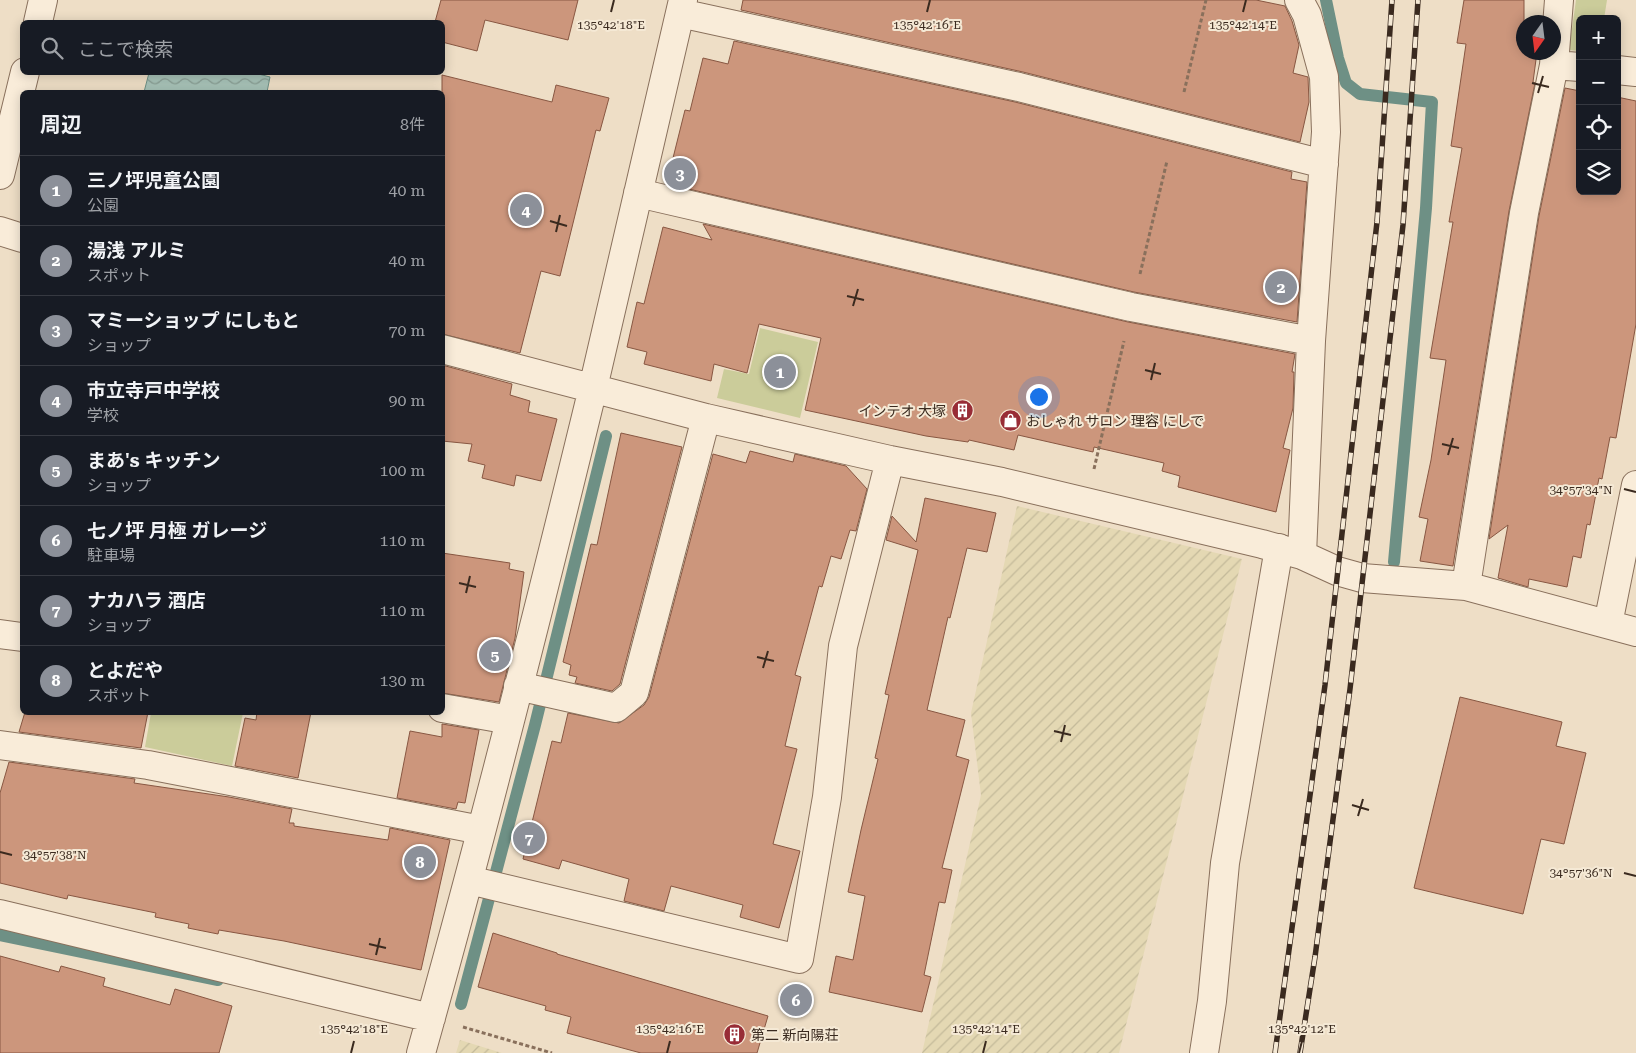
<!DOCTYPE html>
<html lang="ja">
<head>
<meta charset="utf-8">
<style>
  :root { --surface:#171b24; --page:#20242c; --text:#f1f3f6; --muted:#9ea1a6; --line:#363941; --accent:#8c9099 }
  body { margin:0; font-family:"Roboto Serif","Noto Sans JP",serif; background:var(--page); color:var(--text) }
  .controls { position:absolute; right:15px; top:15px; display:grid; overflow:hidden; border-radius:8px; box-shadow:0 2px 12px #0003 }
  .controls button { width:45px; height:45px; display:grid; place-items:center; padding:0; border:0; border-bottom:1px solid var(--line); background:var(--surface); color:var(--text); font:25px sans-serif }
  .compass { position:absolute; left:1516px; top:15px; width:45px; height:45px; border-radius:50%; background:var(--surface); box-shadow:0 2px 12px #0003; rotate:194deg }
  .you { position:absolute; left:1038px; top:396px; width:18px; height:18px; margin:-12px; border:4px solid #fff; border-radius:50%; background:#1a73e8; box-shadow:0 0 0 8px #1a73e833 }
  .badge { display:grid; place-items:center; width:32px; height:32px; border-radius:50%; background:var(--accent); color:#fff; font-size:16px; font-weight:700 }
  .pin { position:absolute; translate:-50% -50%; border:2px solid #fff; box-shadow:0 1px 5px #0006 }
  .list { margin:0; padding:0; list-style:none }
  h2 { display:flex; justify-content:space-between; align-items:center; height:65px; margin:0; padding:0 20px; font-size:21px }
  h2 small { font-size:16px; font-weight:400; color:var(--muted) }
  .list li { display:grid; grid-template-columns:32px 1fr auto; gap:15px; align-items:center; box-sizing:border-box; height:70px; padding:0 20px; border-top:1px solid var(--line) }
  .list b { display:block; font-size:19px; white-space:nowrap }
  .list p { margin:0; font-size:16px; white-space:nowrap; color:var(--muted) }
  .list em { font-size:16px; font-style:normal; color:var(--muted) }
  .icon { flex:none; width:28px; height:28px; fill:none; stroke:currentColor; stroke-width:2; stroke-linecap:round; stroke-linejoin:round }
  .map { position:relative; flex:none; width:1636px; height:1053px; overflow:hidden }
  .search { position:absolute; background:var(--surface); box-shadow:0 2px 12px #0003; left:20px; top:20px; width:425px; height:55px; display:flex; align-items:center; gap:12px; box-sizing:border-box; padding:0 18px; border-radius:8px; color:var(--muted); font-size:19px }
  .panel { position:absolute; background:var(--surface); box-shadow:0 2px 12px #0003; left:20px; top:90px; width:425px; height:625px; border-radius:8px }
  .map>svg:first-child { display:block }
  .farmland { fill:url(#farmland-furrows) }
  .park { fill:#cbcc9a }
  .water { fill:url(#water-waves); stroke:#6e9085 }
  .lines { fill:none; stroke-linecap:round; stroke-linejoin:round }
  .stream { stroke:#6e9085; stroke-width:12 }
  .building { fill:#cc967c; stroke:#885742 }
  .minor-casing { stroke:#89705c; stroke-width:30 }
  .tertiary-casing { stroke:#89705c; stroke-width:30 }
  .path { stroke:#89705c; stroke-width:3; stroke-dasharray:4 2.5; stroke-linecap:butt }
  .minor { stroke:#f9ecd9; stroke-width:28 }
  .tertiary { stroke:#f9ecd9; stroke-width:28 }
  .rail-casing { stroke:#3a2a1f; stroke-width:5.5 }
  .rail { stroke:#f5e9d5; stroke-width:4; stroke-dasharray:11; stroke-linecap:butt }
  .ticks { fill:none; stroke:#3a2a1f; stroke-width:2 }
  .labels { text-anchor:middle; stroke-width:4; stroke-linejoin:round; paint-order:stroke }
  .poi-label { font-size:14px; fill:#3a2a1f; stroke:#f5e9d5; text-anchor:start }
  .ticks-label { font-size:12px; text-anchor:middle; fill:#3a2a1f; stroke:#f5e9d5; stroke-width:4; stroke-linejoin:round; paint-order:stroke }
</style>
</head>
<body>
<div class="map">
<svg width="1636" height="1053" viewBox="0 0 1636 1053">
  <defs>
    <pattern id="farmland-furrows" width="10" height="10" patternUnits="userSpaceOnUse" patternTransform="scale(1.25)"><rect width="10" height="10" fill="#e4d8b3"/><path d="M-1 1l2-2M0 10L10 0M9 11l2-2" fill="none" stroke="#c4ba9a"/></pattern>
    <pattern id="water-waves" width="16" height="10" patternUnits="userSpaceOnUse" patternTransform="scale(1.25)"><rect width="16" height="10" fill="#a7c2b7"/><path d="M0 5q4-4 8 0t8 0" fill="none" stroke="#899e94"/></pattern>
  </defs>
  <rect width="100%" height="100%" fill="#eedec6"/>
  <path class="farmland" d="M1017 506 1242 559 1119 1053H922L981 795 971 713Z
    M460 1040 502 1053H456Z"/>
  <path class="park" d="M1576 0H1607L1604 19H1580V51L1569 50Z
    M760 328 818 342 800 418 717 398 724 369 749 374Z
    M151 713H243L232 766 145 747Z"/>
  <path class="water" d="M251 72 270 77 267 92H144L149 73Z"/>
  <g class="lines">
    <path class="stream" d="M1326 0 1338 58 1346 83 1360 94 1432 102 1426 208 1394 562
      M0 935 218 980
      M461 1004 535 725 606 436"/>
  </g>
  <path class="building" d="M441 0H578L568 40 485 20 477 51 442 42V22H435Z
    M743 0H1256L1285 6 1292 21 1299 45 1293 73 1308 77 1309 102 1300 142 1023 72 741 10Z
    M1464 0H1524V52H1537L1533 82 1535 83 1509 211 1453 566 1420 561 1428 519 1419 517 1431 460 1446 360 1430 358 1453 222H1449L1462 148 1451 146 1466 44 1457 43Z
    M734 41 1015 102 1292 172 1291 179 1307 182 1297 322 1134 292 680 187 670 170 685 110 690 111 703 58 728 64Z
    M442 75 552 102 556 85 609 98 600 131 596 130 560 276 541 271 520 353 442 334Z
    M1565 88 1580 91V191H1617V97L1636 101V324L1616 438 1610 437 1602 479 1599 478 1590 525 1587 524 1581 558 1573 556 1567 587 1529 579 1528 587 1498 578 1508 525 1489 539 1539 216Z
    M703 224 1128 322 1295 354 1292 372H1294L1293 408 1283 448 1290 450 1276 512 1178 487 1180 476 1162 471 1164 463 1094 447 1093 452 1018 435 1014 450 969 440 968 442 926 436 805 410 821 338 759 324 747 373 714 364 711 381 644 364 647 352 627 347 637 302 644 304 663 227 712 240Z
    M442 365 512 384 510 395 530 401 528 412 557 419 541 481 516 475 514 486 482 478 485 465 468 461 472 444 442 441Z
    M621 433 682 447 620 684 612 691 575 683 577 677 569 675 571 665 563 662 591 544 597 545Z
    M750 451 793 462 795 454 846 466 867 489 856 531 850 530 841 559 831 556 822 587 819 586 795 675 801 677 785 746 797 749 773 844 800 851 779 928 740 917 743 905 671 886 664 911 624 901 629 879 562 860 559 869 523 859 552 741 561 743 568 713 619 723 644 705 649 697 713 454 746 463Z
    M925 498 996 513 987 552 967 548 950 618 948 617 927 710 965 720 956 756 969 760 942 868 952 870 945 903 939 902 924 975 931 977 922 1012 829 992 836 956 853 960 865 896 848 892 861 830 878 759 875 758 889 695 885 694 918 550 886 540 892 516 916 542Z
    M442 553 510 563 509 569 524 572 515 638 499 702 442 693Z
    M1460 697 1562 722 1556 746 1586 753 1564 844 1541 839 1523 914 1414 888Z
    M25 712H148L141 748 19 732Z
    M257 712H311L298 778 235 766 245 718 256 720Z
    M442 724 479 730 465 803 458 802 456 809 397 798 410 731 442 737Z
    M9 762 135 779 134 783 229 797 292 809 289 823H294V826L388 840 390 828 450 840 421 970 284 941 219 930 218 934 188 928 189 924 155 917 156 913 68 895 67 899 0 883V793Z
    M493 933 557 953V954L768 1016 757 1053H641L567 1033 571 1017 545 1010 546 1006 478 987Z
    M0 956 59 972 61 966 105 978 103 986 170 1005 175 989 232 1006 219 1053H0Z"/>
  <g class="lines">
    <defs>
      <path id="minor" d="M1299 0 1307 15 1324 77 1326 132 1311 341 1302 555
        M680 13 1019 87 1324 164
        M38 22 43 0
        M1554 65 1580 67
        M1617 70 1636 72
        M0 175 25 72
        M638 193 1131 307 1311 341
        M0 231 22 238
        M442 349 706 418 890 460 1002 482 1262 544 1302 555 1337 571 1362 578 1466 586 1636 632
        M1466 586 1524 213 1554 65 1559 0
        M1608 624 1636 485
        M0 634 22 637
        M518 686 616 708 634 693 706 418
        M442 708 510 720
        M0 745 148 765 481 830
        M469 880 799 959 827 797 843 646 890 460
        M0 914 431 1018
        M421 1053C483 833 539 610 593 388 624 259 652 129 683 0"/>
      <path id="tertiary" d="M1204 1053 1212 1001 1225 863 1279 548"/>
    </defs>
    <use href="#minor" class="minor-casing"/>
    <use href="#tertiary" class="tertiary-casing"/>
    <path class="path" d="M1184 92 1206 0
      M1140 274 1167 161
      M1094 469 1124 341
      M463 1027 552 1053"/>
    <use href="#minor" class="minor"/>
    <use href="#tertiary" class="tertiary"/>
    <defs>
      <path id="rail" d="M1275 1053 1325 685 1377 222 1392 0
        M1300 1053 1315 957 1350 689 1403 225 1418 0"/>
    </defs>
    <use href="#rail" class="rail-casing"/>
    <use href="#rail" class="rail"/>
  </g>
  <path class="ticks" d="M611 12 614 0M927 12 930 0M1243 12 1246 0M1532 83 1549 87M1538 93 1543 76M550 221 567 226M556 232 560 215M847 296 864 300M853 306 858 289M1145 370 1161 374M1151 380 1155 363M1442 444 1459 448M1448 455 1453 438M1624 489 1636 492M459 583 476 587M466 593 470 576M757 657 774 661M763 668 768 651M1054 731 1071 735M1061 742 1065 725M1352 805 1369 810M1358 816 1363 799M0 852 12 855M1624 873 1636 876M369 944 386 948M376 955 380 938M351 1053 354 1041M667 1053 670 1041M983 1053 986 1041M1299 1053 1302 1041"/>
  <defs>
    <symbol id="building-disc" viewBox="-11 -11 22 22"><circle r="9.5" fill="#982c36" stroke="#f5e9d5"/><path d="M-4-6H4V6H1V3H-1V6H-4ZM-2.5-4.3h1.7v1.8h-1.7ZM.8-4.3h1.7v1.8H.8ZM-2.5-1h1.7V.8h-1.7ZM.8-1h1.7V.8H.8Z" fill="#fff"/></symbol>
    <symbol id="shop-disc" viewBox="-11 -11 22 22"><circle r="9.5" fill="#982c36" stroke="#f5e9d5"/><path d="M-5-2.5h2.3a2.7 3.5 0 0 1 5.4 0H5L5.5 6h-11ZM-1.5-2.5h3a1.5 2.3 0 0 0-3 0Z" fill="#fff"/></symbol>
  </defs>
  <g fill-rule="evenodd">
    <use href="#building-disc" x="950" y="398" width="25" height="25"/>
    <use href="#shop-disc" x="998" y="408" width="25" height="25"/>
    <use href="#building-disc" x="722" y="1022" width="25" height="25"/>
  </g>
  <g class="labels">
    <g class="poi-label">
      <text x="946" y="416" text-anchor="end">インテオ 大塚</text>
      <text x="1026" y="426">おしゃれ サロン 理容 にしで</text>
      <text x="751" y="1040">第二 新向陽荘</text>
    </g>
  </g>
  <g class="ticks-label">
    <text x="611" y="29">135°42'18"E</text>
    <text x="927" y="29">135°42'16"E</text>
    <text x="1243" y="29">135°42'14"E</text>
    <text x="1581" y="494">34°57'34"N</text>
    <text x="55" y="859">34°57'38"N</text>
    <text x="1581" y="877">34°57'36"N</text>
    <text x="354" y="1033">135°42'18"E</text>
    <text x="670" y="1033">135°42'16"E</text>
    <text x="986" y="1033">135°42'14"E</text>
    <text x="1302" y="1033">135°42'12"E</text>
  </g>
</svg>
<div class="controls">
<button>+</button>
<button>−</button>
<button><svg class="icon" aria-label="locate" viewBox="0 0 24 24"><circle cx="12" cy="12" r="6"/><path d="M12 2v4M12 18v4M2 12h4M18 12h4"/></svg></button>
<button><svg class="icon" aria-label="layers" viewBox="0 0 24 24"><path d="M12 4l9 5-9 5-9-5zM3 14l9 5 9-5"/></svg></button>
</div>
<svg class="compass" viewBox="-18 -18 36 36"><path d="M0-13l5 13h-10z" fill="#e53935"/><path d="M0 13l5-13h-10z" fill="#9ea1a6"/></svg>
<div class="you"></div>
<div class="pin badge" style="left:780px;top:372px">1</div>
<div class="pin badge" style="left:1281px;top:287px">2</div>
<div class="pin badge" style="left:680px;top:174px">3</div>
<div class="pin badge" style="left:526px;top:210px">4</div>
<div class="pin badge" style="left:495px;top:655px">5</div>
<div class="pin badge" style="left:796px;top:1000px">6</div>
<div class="pin badge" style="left:529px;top:838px">7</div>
<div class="pin badge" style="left:420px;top:862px">8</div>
<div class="search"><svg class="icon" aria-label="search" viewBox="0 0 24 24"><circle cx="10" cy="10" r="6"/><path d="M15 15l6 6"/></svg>ここで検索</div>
<section class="panel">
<h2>周辺<small>8件</small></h2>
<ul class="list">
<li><span class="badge">1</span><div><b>三ノ坪児童公園</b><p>公園</p></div><em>40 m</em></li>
<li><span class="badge">2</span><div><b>湯浅 アルミ</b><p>スポット</p></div><em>40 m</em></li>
<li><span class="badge">3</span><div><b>マミーショップ にしもと</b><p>ショップ</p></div><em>70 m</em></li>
<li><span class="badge">4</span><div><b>市立寺戸中学校</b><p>学校</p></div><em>90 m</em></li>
<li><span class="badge">5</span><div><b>まあ's キッチン</b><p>ショップ</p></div><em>100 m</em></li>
<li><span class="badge">6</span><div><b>七ノ坪 月極 ガレージ</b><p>駐車場</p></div><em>110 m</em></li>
<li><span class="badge">7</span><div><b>ナカハラ 酒店</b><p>ショップ</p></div><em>110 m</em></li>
<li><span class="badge">8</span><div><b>とよだや</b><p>スポット</p></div><em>130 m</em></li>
</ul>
</section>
</div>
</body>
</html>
